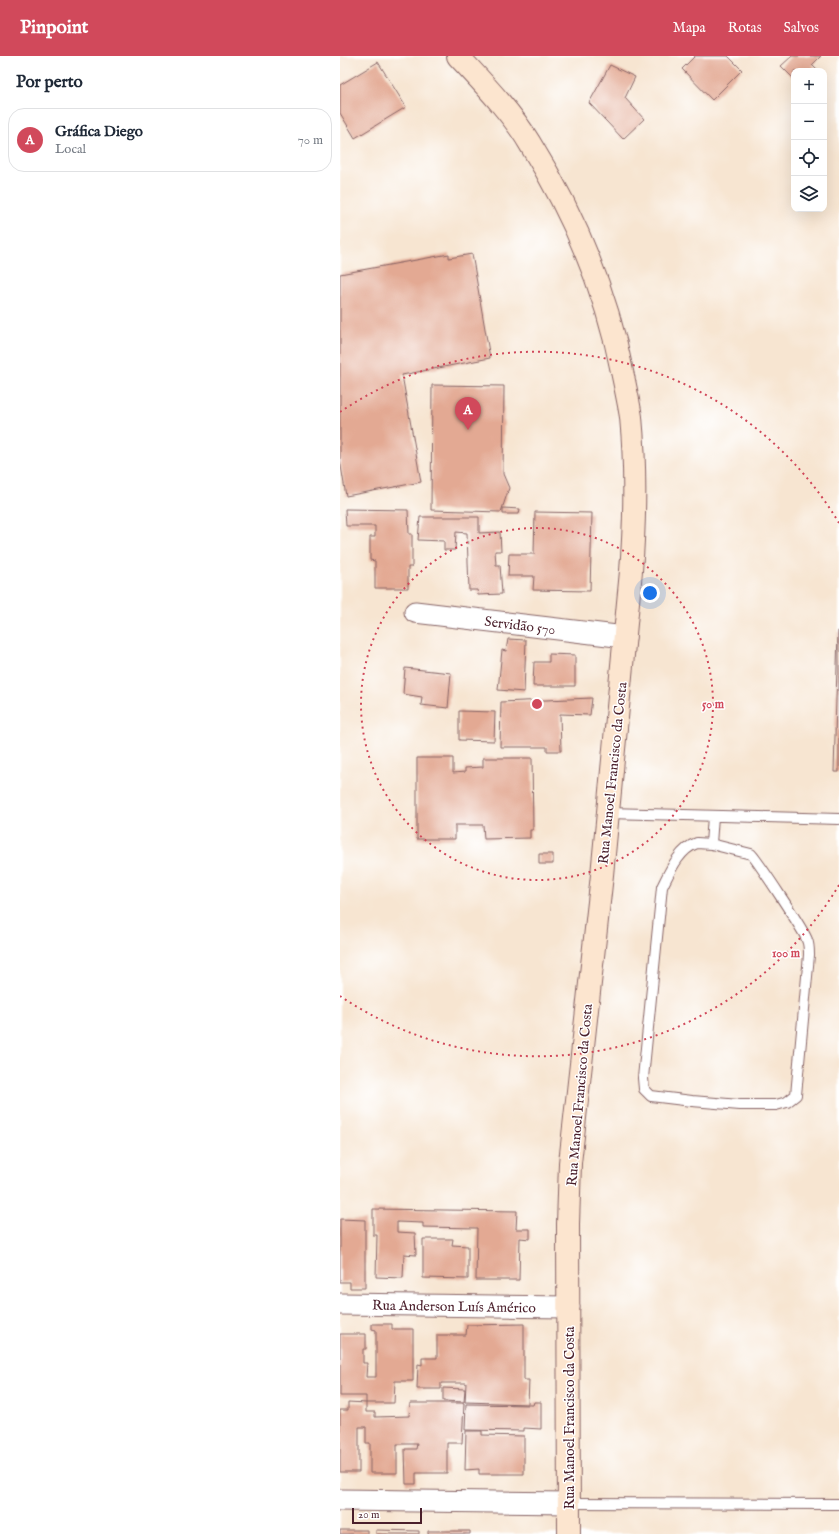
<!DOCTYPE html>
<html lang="pt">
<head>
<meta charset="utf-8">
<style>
  :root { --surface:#fff; --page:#f2f2f3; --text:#1f2937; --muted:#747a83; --line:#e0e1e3; --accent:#d1495b }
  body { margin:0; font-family:"IM FELL English",serif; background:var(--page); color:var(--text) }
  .controls { position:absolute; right:12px; top:12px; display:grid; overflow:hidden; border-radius:8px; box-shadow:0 4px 16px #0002 }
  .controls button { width:36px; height:36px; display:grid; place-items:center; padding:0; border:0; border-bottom:1px solid var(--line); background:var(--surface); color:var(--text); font:20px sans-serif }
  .scale { position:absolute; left:12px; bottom:10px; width:70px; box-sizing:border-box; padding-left:4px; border:2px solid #4a1f2b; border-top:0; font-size:11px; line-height:14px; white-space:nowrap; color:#4a1f2b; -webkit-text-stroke:3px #fff; paint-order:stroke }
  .you { position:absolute; left:310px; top:537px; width:14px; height:14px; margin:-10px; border:3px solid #fff; border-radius:50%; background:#1a73e8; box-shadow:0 0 0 6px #1a73e833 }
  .badge { display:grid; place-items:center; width:26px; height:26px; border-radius:50%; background:var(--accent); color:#fff; font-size:13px; font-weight:700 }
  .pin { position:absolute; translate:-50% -33px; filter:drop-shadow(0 1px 2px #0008) }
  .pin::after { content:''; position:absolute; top:21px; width:14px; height:12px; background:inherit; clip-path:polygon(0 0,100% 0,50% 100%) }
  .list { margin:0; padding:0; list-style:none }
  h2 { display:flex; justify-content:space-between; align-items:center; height:52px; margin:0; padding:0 16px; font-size:17px }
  h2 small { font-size:13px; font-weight:400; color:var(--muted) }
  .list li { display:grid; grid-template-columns:26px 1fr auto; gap:12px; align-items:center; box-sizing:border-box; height:64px; margin:0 8px 8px; padding:0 8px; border:1px solid var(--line); border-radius:16px }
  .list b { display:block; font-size:15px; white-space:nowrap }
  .list p { margin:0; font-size:13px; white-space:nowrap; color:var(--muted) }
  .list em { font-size:13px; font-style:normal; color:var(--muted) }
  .icon { flex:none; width:22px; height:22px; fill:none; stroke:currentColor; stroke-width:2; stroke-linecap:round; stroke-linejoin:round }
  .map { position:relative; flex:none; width:499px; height:1478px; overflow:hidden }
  header { display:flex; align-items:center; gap:24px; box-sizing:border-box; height:56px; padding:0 20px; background:var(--accent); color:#fff }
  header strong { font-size:19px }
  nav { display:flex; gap:22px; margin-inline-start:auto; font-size:14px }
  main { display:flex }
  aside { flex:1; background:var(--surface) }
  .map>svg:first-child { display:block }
  .building { fill:#e3a993 }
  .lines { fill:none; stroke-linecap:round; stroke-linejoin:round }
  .lane-casing { stroke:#876465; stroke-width:12 }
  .street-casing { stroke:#876465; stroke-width:23 }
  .secondary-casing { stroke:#876465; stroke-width:24 }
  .lane { stroke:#fff; stroke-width:10 }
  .street { stroke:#fff; stroke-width:21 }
  .secondary { stroke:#fce5cf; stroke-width:22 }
  .ring { fill:none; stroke:#d1495b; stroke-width:2; stroke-dasharray:2 4 }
  .labels { text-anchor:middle; stroke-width:3; stroke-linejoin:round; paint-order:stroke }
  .street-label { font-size:14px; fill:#4a1f2b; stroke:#fff }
  .centre { fill:#d1495b; stroke:#fff; stroke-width:2 }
  .ring-label { font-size:12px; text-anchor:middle; font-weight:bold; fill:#d1495b; stroke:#fff; stroke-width:3; stroke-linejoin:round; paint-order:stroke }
</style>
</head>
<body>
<header>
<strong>Pinpoint</strong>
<nav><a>Mapa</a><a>Rotas</a><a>Salvos</a></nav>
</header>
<main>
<aside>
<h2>Por perto<small></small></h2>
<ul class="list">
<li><span class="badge">A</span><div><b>Gráfica Diego</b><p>Local</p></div><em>70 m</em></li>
</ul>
</aside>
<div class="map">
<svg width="499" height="1478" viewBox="0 0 499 1478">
  <rect width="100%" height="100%" fill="#fff"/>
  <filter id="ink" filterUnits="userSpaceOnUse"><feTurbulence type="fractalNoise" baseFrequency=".025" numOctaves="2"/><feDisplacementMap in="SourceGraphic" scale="8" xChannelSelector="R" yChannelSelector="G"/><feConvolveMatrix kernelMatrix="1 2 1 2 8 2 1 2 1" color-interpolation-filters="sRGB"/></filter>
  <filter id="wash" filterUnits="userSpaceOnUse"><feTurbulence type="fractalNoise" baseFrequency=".012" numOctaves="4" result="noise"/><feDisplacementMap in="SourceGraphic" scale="16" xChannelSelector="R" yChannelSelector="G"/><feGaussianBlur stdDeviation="0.9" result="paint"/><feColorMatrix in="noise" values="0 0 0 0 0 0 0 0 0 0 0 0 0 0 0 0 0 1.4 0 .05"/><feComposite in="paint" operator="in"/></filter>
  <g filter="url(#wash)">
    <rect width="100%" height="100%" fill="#f7e5d1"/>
    <g id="blocks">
      <path class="building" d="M355 0H388L402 14 372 44 342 13Z
        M452 0H481L472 9 478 15H454V23L441 10Z
        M38 6 66 51 15 82 0 57V29Z
        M270 9 295 21 285 42 304 63 283 83 249 47Z
        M109 198V202L132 198 150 302 62 319 81 426 6 440 0 404V218Z
        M92 329 164 330 163 418 169 432 161 456 91 454Z
        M163 452 180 453 179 458H163Z
        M5 453 68 454 69 478H72V511H68V532H35V505L30 504V481H35V470H6Z
        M195 456 252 457 250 535 193 534 194 520H168L169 498H194Z
        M80 461H139V477L160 476 161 495H155L156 509H160L162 538 138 539 137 534H129L127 477 116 476 115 494H104V485L78 484Z
        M498 575H499V716H494Z
        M168 583 186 584 184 636 158 634 162 594 166 595Z
        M209 598 235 599V630H193L194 606H209Z
        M65 612 111 617 108 652 81 649 82 641 63 638Z
        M252 642 250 659 220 658 221 695H207V691H160L161 646Z
        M119 655 155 656 154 685 119 684Z
        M77 702H113V717L125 716V712L143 711V702H192L193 774H190V782L144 783 143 769H115V783H77Z
        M199 798H213V808H199Z
        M33 1153 177 1155 176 1173H190V1183L180 1182 179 1224H136L137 1172 83 1171V1167L57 1166V1176L75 1177 76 1199 64 1198 63 1222 36 1221 37 1179H33Z
        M0 1163 25 1164V1232H10V1226H0Z
        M83 1183H113L112 1189 128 1190V1223L83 1222Z
        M32 1268H52V1273H73V1325H55L54 1347H26V1340H0V1278H26V1293H23V1307H27L26 1321H36V1274L32 1273Z
        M184 1268V1324H189L188 1348 125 1346 126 1327H101V1333H77L78 1308 82 1309V1302H97V1279H126L127 1269Z
        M103 1332 125 1333 124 1346 103 1345Z
        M8 1346 26 1347V1356H35V1361L69 1360 70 1347H124L122 1387H107V1417H76V1428H66L65 1393H76L77 1388H57V1417H30V1387H26V1371H19V1416H0V1354H8Z
        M194 1346H201V1373L184 1372V1375L125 1374 126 1348 193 1349Z
        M126 1375H142V1379L184 1380V1418H139V1413L125 1414Z
        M0 1474H27V1478H0Z
        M36 1474 79 1475V1478H36Z
        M88 1475H130V1478H88Z"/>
    </g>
  </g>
  <g filter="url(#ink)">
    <use href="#blocks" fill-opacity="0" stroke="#876465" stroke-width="1"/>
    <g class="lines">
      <defs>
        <path id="lane" d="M268 757 499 763
          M357 787 371 788 411 798C415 801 465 876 467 884 469 888 469 894 469 899L456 1039 447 1046 436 1049H400L352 1045 311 1040 304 1033 303 1022 322 831C330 815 339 793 357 787Z
          M371 788 373 760
          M229 1447 499 1448"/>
        <path id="street" d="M75 556 285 581
          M0 1248 229 1251
          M0 1444 229 1447"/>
        <path id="secondary" d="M118 0C142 26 171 56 189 86 234 158 267 237 283 320 286 334 289 348 291 361 296 413 295 464 291 515L262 819 230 1107 228 1168 229 1478"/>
      </defs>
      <use href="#lane" class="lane-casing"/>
      <use href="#street" class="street-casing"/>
      <use href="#secondary" class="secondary-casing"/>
      <use href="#lane" class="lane"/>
      <use href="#street" class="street"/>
      <use href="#secondary" class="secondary"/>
    </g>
  </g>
  <g class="ring">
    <circle cx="197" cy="648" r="176"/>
    <path d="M499 829A352 352 0 0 1 0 940M0 356A352 352 0 0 1 499 467"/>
  </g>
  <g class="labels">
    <g class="street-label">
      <text transform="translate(180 569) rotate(7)" y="5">Servidão 570</text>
      <text transform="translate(272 717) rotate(-84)" y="5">Rua Manoel Francisco da Costa</text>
      <text transform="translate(239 1039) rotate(-85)" y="5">Rua Manoel Francisco da Costa</text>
      <text transform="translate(114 1250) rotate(1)" y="5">Rua Anderson Luís Américo</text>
      <text transform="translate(229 1362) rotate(-90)" y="5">Rua Manoel Francisco da Costa</text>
    </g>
  </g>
  <circle cx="197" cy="648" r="6" class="centre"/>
  <g class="ring-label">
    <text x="373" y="652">50 m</text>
    <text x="446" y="901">100 m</text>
  </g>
</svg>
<div class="controls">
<button>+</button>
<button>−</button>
<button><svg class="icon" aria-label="locate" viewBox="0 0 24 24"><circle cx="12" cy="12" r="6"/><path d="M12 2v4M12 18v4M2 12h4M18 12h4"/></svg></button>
<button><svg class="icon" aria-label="layers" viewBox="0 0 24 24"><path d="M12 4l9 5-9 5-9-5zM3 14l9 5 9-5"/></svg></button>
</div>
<div class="scale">20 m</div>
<div class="you"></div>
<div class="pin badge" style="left:128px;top:374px">A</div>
</div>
</main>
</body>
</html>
